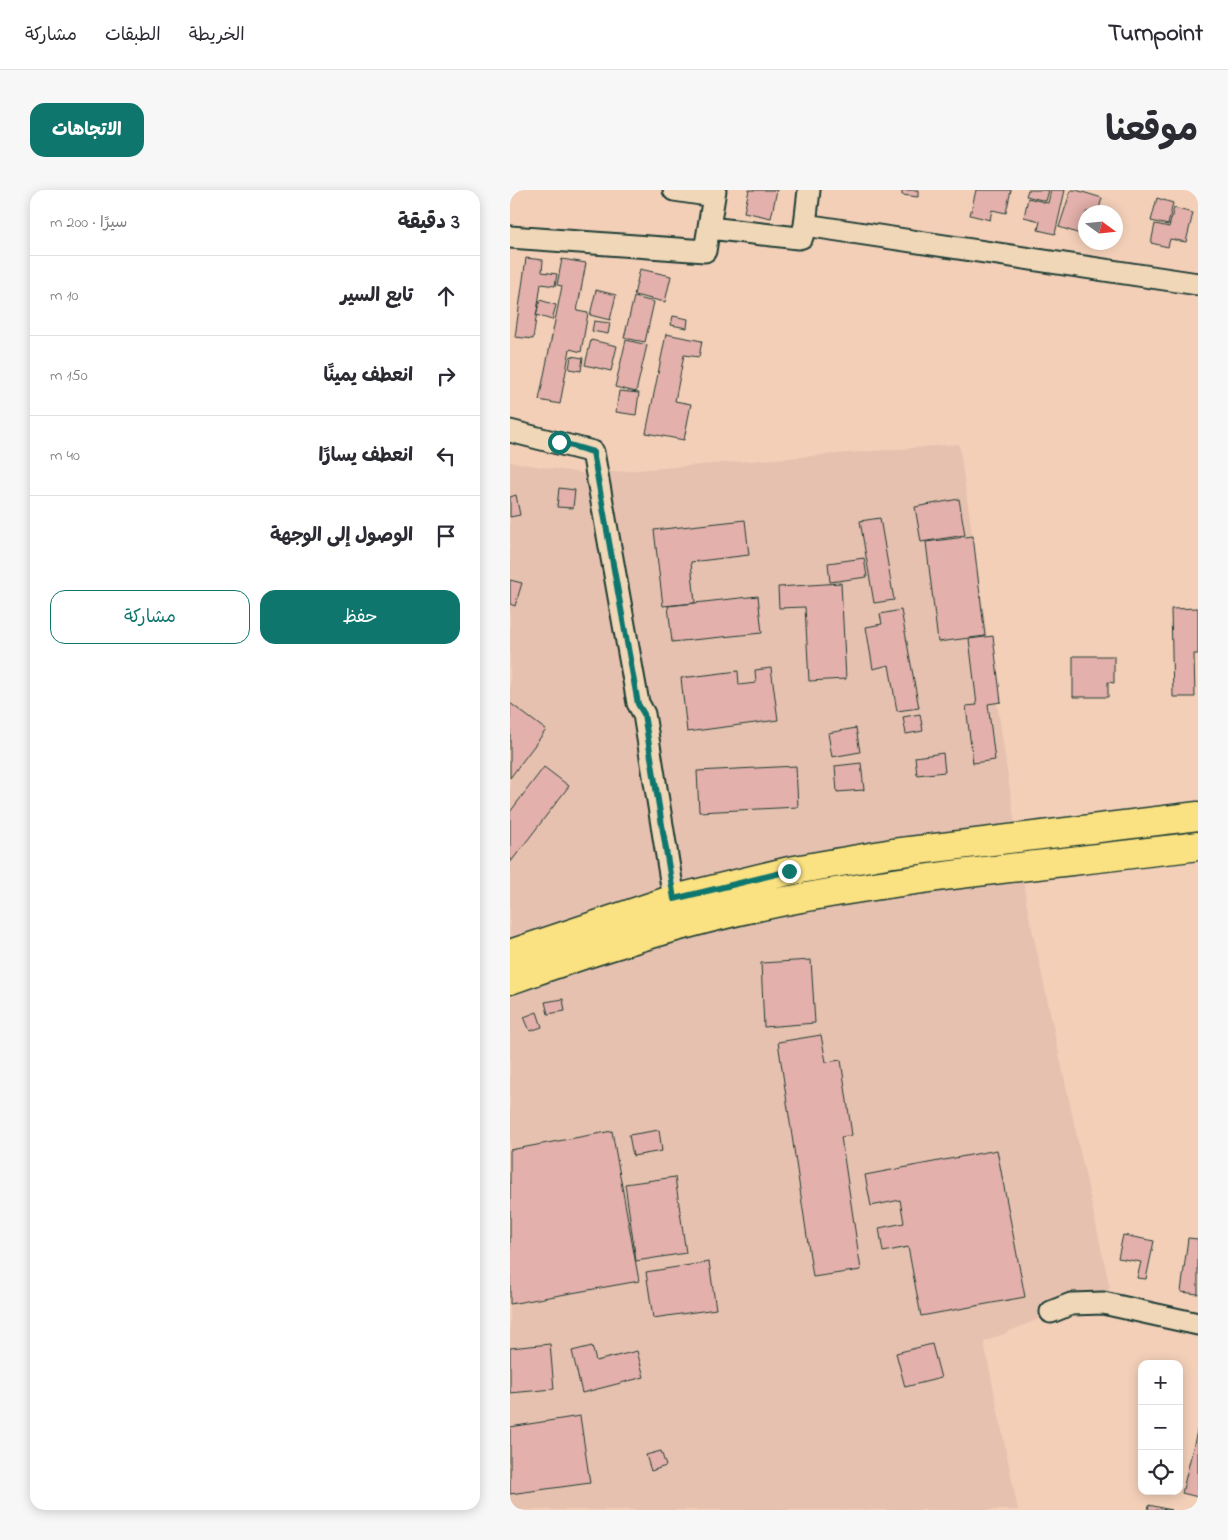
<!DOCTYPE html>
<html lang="ar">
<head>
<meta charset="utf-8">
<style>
  :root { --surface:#fff; --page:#f7f7f7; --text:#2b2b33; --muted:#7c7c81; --line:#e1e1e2; --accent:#0f766e }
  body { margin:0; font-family:"Indie Flower","Playpen Sans Arabic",sans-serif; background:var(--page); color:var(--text); direction:rtl }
  .controls { position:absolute; right:15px; bottom:15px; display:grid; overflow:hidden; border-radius:10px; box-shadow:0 2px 12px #0003 }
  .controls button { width:45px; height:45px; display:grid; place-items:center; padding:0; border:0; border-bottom:1px solid var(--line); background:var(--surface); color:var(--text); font:25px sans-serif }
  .compass { position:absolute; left:568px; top:15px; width:45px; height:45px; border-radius:50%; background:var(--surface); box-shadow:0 2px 12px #0003; rotate:105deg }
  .stop { position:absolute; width:15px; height:15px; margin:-11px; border:4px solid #0f766e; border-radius:50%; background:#fff }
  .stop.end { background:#0f766e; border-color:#fff; box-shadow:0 1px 5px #0008 }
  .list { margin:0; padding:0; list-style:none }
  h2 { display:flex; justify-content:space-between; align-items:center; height:65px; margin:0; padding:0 20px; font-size:21px }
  h2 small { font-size:16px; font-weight:400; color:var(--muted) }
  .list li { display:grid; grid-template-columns:32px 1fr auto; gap:15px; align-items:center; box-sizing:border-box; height:80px; padding:0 20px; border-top:1px solid var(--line) }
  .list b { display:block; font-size:19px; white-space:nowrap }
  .list em { font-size:16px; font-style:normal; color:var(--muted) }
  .actions { display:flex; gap:10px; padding:15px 20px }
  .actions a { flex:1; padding:11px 0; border:1px solid var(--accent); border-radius:15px; text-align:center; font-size:18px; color:var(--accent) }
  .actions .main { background:var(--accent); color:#fff }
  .icon { flex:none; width:28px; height:28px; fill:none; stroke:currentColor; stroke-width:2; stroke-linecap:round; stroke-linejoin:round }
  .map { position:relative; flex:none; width:688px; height:1320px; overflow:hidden; direction:ltr; border-radius:15px }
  header { display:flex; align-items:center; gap:30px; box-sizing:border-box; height:70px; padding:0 25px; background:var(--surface); border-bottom:1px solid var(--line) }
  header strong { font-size:24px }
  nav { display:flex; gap:28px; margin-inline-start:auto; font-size:18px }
  .intro { display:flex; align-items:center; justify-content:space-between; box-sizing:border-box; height:120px; padding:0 30px }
  h1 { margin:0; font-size:35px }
  .button { padding:12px 22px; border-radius:15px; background:var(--accent); color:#fff; font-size:18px; font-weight:700 }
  main { display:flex; gap:30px; padding:0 30px }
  aside { flex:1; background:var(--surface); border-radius:15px; box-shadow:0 2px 12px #0003 }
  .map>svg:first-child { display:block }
  .built { fill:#e6c1af }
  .building { fill:#e3b0ab; stroke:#1f3d34 }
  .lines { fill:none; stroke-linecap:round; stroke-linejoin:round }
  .street-casing { stroke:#1f3d34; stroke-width:25 }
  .primary-casing { stroke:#1f3d34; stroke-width:31 }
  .street { stroke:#f0d7b8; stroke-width:21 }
  .primary { stroke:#fae181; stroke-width:28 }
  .route { stroke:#0f766e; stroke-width:6 }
</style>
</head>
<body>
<header>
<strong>Turnpoint</strong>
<nav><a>الخريطة</a><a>الطبقات</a><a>مشاركة</a></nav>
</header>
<div class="intro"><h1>موقعنا</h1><a class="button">الاتجاهات</a></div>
<main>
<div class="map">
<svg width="688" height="1320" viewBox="0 0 688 1320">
  <rect width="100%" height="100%" fill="#f3cfb8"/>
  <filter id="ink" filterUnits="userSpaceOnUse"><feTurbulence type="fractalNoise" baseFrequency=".02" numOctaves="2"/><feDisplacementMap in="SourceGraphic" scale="10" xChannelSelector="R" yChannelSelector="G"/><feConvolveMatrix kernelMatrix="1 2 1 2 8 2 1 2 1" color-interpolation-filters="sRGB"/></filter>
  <g filter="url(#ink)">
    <path class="built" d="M449 254 517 716 600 1099 474 1152 508 1320H0V272L78 284Z"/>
    <path class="building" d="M239 0H267L261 28 234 22Z
      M392 0H408V7L392 5Z
      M466 0H501L496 23 482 20 480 30 460 25Z
      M518 0H539L536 11 516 6Z
      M541 0H555L545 44 528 40 530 31 514 27 518 8 538 13Z
      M561 0H566L592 8 588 22H576V46L549 37Z
      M647 8 663 13 658 35 641 31Z
      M664 18 683 23 676 52 660 49 658 57 641 53 645 34 659 37Z
      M16 68 33 70 32 82 47 84 45 96 31 94 23 149 5 147Z
      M52 69 76 73 67 121 78 123 71 162 60 159 50 214 29 210 52 96 47 95Z
      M130 79 161 86 155 112 124 105Z
      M86 100 106 105 100 130 80 125Z
      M124 107 144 112 135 152 114 148Z
      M30 110 46 115 42 130 26 125Z
      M163 126 178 129 177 138 161 135Z
      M84 131 100 133 98 144 82 141Z
      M156 144 192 151 189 167 174 165 165 211 181 214 174 250 136 243Z
      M81 150 107 156 101 181 75 175Z
      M116 150 137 155 126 202 105 197Z
      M61 166 73 168 71 181 59 179Z
      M109 201 129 203 126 225 106 222Z
      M49 298 65 300 63 318 47 317Z
      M6 305 10 325 0 327V307Z
      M449 309 455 345 411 352 405 317Z
      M370 328 384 410 364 413 350 331Z
      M235 330 239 365 181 372 185 413 153 416 144 340Z
      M463 346 475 446 428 452 416 352Z
      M354 368 357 387 320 392 318 373Z
      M0 390 12 393 5 416 0 414Z
      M331 393 336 489 299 491 295 417 269 418 268 397Z
      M248 406 252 443 162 452 158 416Z
      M688 418V464H684L685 507H663L661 419Z
      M391 420 409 518 387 521 379 475 363 479 356 437 372 434 370 424Z
      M483 446 491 512 478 514 485 570 463 573 456 516 467 515 459 449Z
      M563 466H604V493L598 492V507H563Z
      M261 478 268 530 177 542 171 488 228 481 229 495 246 493 245 480Z
      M0 513 36 540 0 588Z
      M410 524 413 541 396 544 393 527Z
      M346 538 350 562 322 567 318 543Z
      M433 563 435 582 407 585 405 567Z
      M351 573 354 600 327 602 325 576Z
      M286 576 288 617 189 622 187 581Z
      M34 577 59 596 0 673V622Z
      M301 770 305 833 254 837 251 773Z
      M53 809 55 821 38 824 35 812Z
      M27 822 32 837 20 841 14 827Z
      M311 845 316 872 331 870 342 945 331 947 351 1080 303 1087 268 852Z
      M149 940 152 961 123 966 119 945Z
      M102 941 129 1091 0 1114V960Z
      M487 960 515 1107 411 1126 398 1057 373 1062 369 1038 394 1033 390 1010 361 1016 355 985Z
      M165 987 176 1063 126 1071 115 994Z
      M613 1045 644 1051 636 1089 627 1088 631 1072 608 1068Z
      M678 1048 688 1049V1104L671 1102Z
      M199 1072 206 1119 143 1128 136 1082Z
      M40 1154 44 1199 0 1203V1158Z
      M422 1154 431 1188 395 1197 386 1163Z
      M82 1156 86 1171 127 1161 134 1187 72 1203 62 1161Z
      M70 1226 80 1293 0 1304V1237Z
      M688 1237V1307L672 1303Z
      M151 1261 156 1276 141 1281 136 1265Z
      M639 1315 661 1320H638Z"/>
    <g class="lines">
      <defs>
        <path id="street" d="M164 0 204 6
          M295 35 688 94
          M199 38 288 48 292 47 295 35 299 0
          M0 47 195 61 205 0
          M0 241 83 262 128 513 134 524 164 709
          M541 1122 561 1114 593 1113 688 1134"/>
        <path id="primary" d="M0 764 164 709 279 681 383 663 688 626
          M0 790C95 756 192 726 291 708 422 684 555 673 688 656"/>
      </defs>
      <use href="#street" class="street-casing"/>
      <use href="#primary" class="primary-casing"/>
      <use href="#street" class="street"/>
      <use href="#primary" class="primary"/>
    </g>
  </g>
  <g class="lines" filter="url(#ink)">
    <path class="route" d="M49 252 83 262 128 514 134 524 164 709 279 681"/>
  </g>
</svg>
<div class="controls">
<button>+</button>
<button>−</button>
<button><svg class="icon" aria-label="locate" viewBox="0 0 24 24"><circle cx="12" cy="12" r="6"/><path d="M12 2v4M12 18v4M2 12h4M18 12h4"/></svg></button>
</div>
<svg class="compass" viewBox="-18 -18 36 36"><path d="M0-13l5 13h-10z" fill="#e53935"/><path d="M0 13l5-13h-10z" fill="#7c7c81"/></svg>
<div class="stop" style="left:49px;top:252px"></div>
<div class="stop end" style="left:279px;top:681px"></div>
</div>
<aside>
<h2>3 دقيقة<small>سيرًا · 200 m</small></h2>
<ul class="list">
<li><svg class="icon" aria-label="ahead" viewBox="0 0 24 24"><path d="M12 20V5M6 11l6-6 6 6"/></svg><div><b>تابع السير</b></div><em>10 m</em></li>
<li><svg class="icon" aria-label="right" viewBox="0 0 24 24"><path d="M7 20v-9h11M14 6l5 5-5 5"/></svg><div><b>انعطف يمينًا</b></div><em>150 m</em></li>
<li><svg class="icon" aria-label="left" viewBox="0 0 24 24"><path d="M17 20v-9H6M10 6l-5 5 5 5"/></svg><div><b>انعطف يسارًا</b></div><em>40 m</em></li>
<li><svg class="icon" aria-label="arrive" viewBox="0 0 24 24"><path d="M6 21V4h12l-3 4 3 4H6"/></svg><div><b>الوصول إلى الوجهة</b></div></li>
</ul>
<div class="actions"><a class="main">حفظ</a><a>مشاركة</a></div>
</aside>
</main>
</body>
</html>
